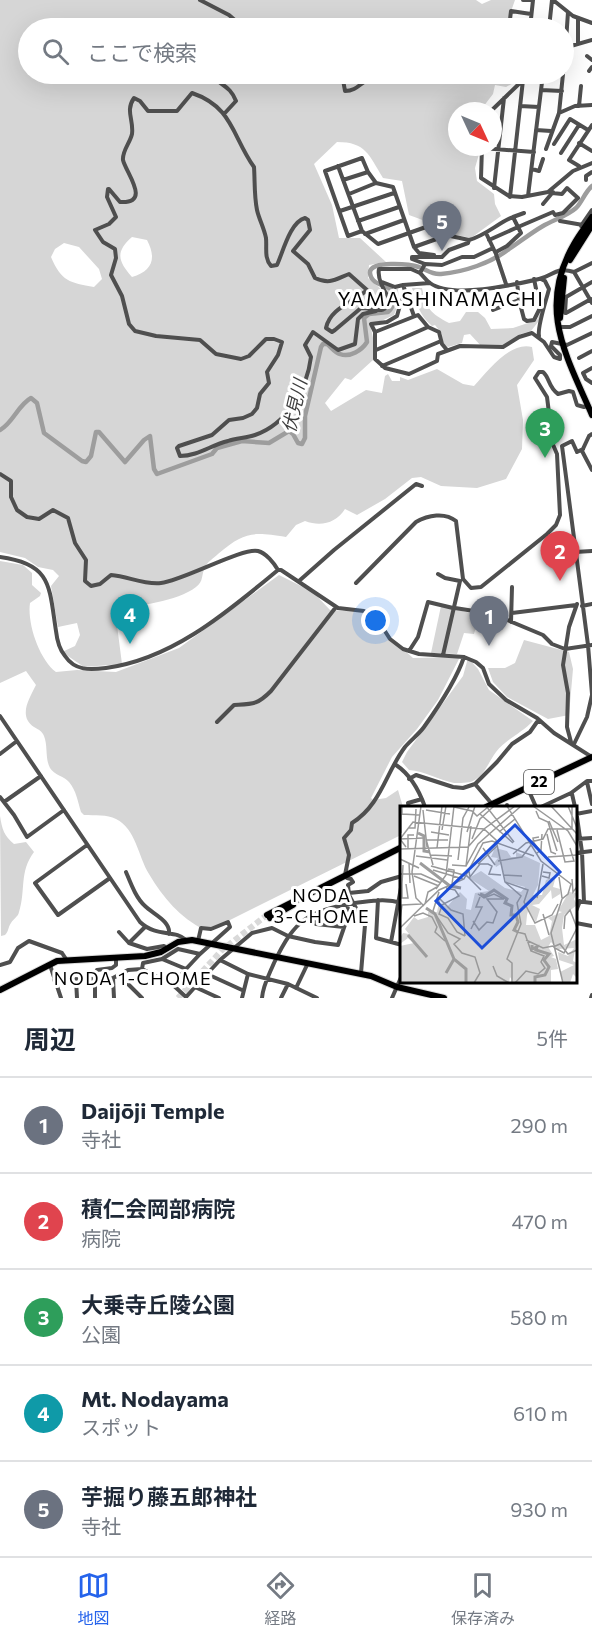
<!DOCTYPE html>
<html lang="ja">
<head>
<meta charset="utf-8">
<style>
  :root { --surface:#fff; --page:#f6f6f7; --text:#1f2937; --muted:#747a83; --line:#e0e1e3; --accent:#2563eb }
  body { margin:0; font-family:Commissioner,"Noto Sans JP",sans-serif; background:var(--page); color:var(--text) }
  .compass { position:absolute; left:448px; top:102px; width:54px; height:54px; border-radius:50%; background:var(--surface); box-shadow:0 6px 24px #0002; rotate:134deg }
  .you { position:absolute; left:376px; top:621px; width:21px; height:21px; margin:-15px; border:4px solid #fff; border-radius:50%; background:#1a73e8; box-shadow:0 0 0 9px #1a73e833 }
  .badge { display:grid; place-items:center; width:39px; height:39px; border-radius:50%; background:var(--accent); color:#fff; font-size:20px; font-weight:700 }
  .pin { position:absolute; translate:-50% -50px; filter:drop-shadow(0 2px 3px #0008) }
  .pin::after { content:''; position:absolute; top:32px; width:21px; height:18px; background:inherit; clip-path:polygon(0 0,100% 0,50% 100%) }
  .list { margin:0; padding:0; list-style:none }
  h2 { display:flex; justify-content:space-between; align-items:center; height:78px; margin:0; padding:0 24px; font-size:26px }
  h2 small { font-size:20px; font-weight:400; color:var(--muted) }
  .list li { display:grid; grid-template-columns:39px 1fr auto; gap:18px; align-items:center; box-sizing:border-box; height:96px; padding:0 24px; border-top:2px solid var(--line) }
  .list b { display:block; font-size:22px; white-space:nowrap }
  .list p { margin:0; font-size:20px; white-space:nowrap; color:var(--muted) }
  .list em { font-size:20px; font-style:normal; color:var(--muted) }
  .icon { flex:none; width:33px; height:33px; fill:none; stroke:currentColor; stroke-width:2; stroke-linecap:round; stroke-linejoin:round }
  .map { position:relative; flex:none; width:592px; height:998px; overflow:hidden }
  .search { position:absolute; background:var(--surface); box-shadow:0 6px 24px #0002; left:18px; right:18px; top:18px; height:66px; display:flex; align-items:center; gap:15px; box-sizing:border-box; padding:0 21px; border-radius:33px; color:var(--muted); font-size:22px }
  .sheet { height:558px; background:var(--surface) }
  nav { display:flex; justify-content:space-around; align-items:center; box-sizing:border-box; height:84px; border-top:2px solid var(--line); background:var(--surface); font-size:16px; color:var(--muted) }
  nav a { display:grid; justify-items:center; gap:3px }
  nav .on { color:var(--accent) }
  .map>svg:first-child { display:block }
  .green { fill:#d6d6d6; fill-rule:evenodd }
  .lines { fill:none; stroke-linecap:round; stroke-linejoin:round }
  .river { stroke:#9d9d9d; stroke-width:4.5 }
  .major-tunnel { stroke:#d9d9d9; stroke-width:6; stroke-dasharray:6 3; stroke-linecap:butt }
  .major-casing { stroke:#dbdbdb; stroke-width:8 }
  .minor { stroke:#4f4f4f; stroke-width:4 }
  .major { stroke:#000; stroke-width:6 }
  .labels { text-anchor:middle; stroke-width:6; stroke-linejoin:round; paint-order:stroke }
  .shield { fill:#fff; stroke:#4c4c4c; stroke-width:1.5 }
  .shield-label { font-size:15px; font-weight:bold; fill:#000 }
  .water-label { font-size:18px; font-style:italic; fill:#3e3e3e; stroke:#fff }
  .neighbourhood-label { font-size:18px; letter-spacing:1.5px; fill:#000; stroke:#fff }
  .quarter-label { font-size:20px; letter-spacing:1.5px; fill:#000; stroke:#fff }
  .inset-river { fill:none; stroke:#9d9d9d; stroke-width:3 }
  .inset-road { fill:none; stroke:#999; stroke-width:1.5 }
  .view { fill:#1d4ed8; fill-opacity:0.15; stroke:#1d4ed8; stroke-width:3 }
  .inset-edge { fill:none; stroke:#000; stroke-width:3 }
</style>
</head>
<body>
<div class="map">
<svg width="592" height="998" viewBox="0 0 592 998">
  <rect width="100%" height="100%" fill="#fff"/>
  <path class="green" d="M0 0H476L482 4 491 0H515L508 20 499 28H489L461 18 459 21 473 28H28V74H522L521 79 506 87 495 85 493 94 480 111H457V147H481L475 168 477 181 494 194 495 204 501 216 471 238 447 233 428 222 409 215 402 181 383 178C369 155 366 142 337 142L314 164 332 205 339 238H360L386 262 369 265 368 278 381 289H398L399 302 394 315 379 322 370 323 373 338V360L351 380 345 378 325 403 331 411 366 390 382 393 385 376 388 374 392 381H400V377L408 380 437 369 463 384 474 386C488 371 510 341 532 347L534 360 517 385 523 420 522 449 506 479 477 488 441 486 421 477 412 478 385 499 357 515 345 509C336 523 321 527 305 521L296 525 286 537C253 532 245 531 218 554 214 558 207 562 205 567 201 575 204 581 196 587 177 602 138 605 115 610L122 664 84 667 62 652 75 646 80 635 77 623 58 627 51 586 59 576 53 570 38 567 25 558 0 552ZM132 237 147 240C157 259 152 271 132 277 118 261 115 252 132 237ZM64 243 79 247 99 269 102 279 94 287C70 283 61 281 51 257L55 249Z
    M412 288H422C427 309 430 313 449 323L460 321 466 312H478L485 318 491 329 513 328 537 320 543 305 542 317 531 331 521 334 503 347H482L470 334 464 335 462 343 448 347 443 344 442 334 435 325 432 326C419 315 417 304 412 288Z
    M0 561 23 565 32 573V585L41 593 40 596 30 603C27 623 39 659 56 672L77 670 116 672 179 648 279 575 313 592 330 610 362 612 413 658 460 657 438 700 417 729 392 757 371 798 373 800 386 798 398 790 403 807H402L401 835 224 923 204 930C180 917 163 898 149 874 138 856 136 829 116 819 107 814 95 816 84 815L81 812C78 802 76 790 69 782 64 776 54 775 50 768 45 759 48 746 44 736 42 731 39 730 34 727 18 716 29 699 36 685L26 671 0 683Z
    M441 606 479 615 474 634 464 633 457 654 431 653Z
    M524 640 569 652 573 669 569 715 548 719 507 697 493 682 488 668H505L515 663Z
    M468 658 478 669 489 690 533 721C522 733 506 739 496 752 489 761 485 775 473 781 469 783 459 783 454 783 438 780 425 771 409 770L402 762 407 752 463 676Z
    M0 816C2 829 4 836 14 844L26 842 34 852C19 872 26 890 19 912 18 917 14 918 11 923 8 927 9 931 5 935L1 936Z"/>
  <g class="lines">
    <path class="river" d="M0 430C13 423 18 405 31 398L37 403 44 433 82 461 86 462 91 456 96 432H99L125 462 144 440 150 436 154 469 157 474 212 454 217 448 242 441 269 443 289 431 293 434 298 443 302 444 305 438V416L321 347 323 344H327C331 347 335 353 340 354 350 358 362 350 367 342L364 318 369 314 388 312C395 306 395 297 391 289 384 285 371 284 370 273 369 260 410 264 419 267 427 270 432 275 441 274 464 272 491 263 509 249 521 241 531 233 543 226 553 220 567 216 576 208 582 202 585 192 592 186"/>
    <path class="major-tunnel" d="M178 998 222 950 267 915"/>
    <defs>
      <path id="major" d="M592 217C586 226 579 235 574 244 537 308 566 355 592 415
        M570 260 592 225
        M560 318 564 278
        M486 807 592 757
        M267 915 402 847
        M270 918 293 905
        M0 990 57 961 145 956 161 952 178 942 192 940 371 976 397 987 444 998"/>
    </defs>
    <use href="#major" class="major-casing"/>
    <path class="minor" d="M200 0 229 15 244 28
      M523 0H532
      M553 0 573 16 592 23
      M578 18V44
      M530 25 549 28
      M485 26V28
      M274 28 278 22 289 28
      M509 28 511 11 531 14
      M530 28 533 0
      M549 28 552 0
      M564 48 592 40
      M587 56 592 60
      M564 71 568 12
      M589 71 592 67
      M211 74C220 86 230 85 236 101L224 114
      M342 74 345 91C355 91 359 85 367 80 372 76 380 75 386 74
      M541 90 562 91
      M520 106 539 107
      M579 106 581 86
      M491 111 523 80 524 74
      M559 113 575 106 592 105
      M536 130 551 131
      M579 143 592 151
      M554 144 570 119 588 130
      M482 147 481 178 509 196 522 197 548 192 573 171 592 163
      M482 148 534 152
      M546 149 559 113 563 74
      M561 153 579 125
      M338 166 362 231 378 244 426 227 433 228 446 235 469 240
      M579 166 569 160 592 125
      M532 169 539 171 543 159
      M343 180 368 172
      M586 180V176L592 172
      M494 188 504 98
      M349 194 376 183
      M528 196 543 74
      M510 197 523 80
      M543 204 553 192
      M340 211 394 193
      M513 217C498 223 485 236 469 240L468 243 449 250 442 257H412V259L425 264 420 273C423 276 427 281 430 283 452 299 513 285 539 279 553 276 556 266 574 272L592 263
      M358 221 399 207
      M560 221 583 225
      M581 226 592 210
      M362 231 348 236 325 171 362 158 368 172 376 183 393 187 414 247 419 253 434 255
      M486 233 496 254 506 284
      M365 234 404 220
      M489 240 518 227 513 217 524 213
      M414 247 445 236
      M496 252 507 246 521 233 518 227 553 212 555 215 563 213 578 198 567 188 562 194 552 193
      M425 264 442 265 462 257H474L493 248
      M574 272 592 303
      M382 282 395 287 403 285
      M517 282 519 300 524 319 527 321 534 320 540 308 534 279
      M493 310 519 300
      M376 311 363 314 358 319 355 344 338 350 313 332 305 345 311 357C307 389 287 424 255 435 246 438 236 438 228 441 211 445 198 456 180 456L177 448 179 446 212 435 229 420 243 418 252 414 257 408 260 394 269 383 267 372 278 355 282 342 274 339H266L249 356 241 359 216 354 200 340 156 336 135 331 129 324 122 296 111 275 116 258 115 249 103 242 95 230 109 224 116 217 107 197 108 189H109L120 202C152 204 126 173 123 160 122 151 130 143 132 134 134 120 125 111 134 98L140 101 148 111H177L192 93C233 107 232 136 254 167 255 181 254 195 257 210 259 219 264 228 266 238 267 248 264 258 271 266L277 265C283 252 290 222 305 218L308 220 310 230 293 251 308 264 315 278C330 285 336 279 349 274L367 290C354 302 330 308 326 328L332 332 335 330 361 308C373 308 388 317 389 298 384 291 377 278 379 269H411L420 273
      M565 313 566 297 592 282
      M566 313 591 299
      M414 316 403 285 430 283
      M561 327H570L592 316
      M375 332 371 324 387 322 397 316 402 298 407 296
      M539 336C537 327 546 301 549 289L545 281 541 279
      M376 350 428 327
      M447 350 442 344 439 332 428 327 418 315 375 332V359L385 368 409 374 437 361 438 354 460 346 503 347 519 337 532 333 544 342 554 357 560 359V355L551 346 552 342 567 345 592 333
      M579 358 592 351
      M382 366 441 341
      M592 368 583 373 586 379 592 383
      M592 434 589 436 582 451 592 470
      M583 449 577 452 572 441 562 446 588 645 592 694
      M0 474 11 481V497L17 510 27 517 39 519 53 510 68 518 75 543 86 560 85 581 91 586 100 584 111 575C128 576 143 585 161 583 184 580 243 547 258 551 266 553 274 563 278 570
      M575 552 592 551
      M0 557C52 564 49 586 56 631 57 640 59 649 65 656 75 671 90 670 106 668 173 659 227 612 278 570H281L338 608 364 611 381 625 390 639 403 649 419 654 464 657 476 662 483 668 489 684 506 700 537 718 554 733 592 757
      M438 574 445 578 460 581 443 655
      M299 581 334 550 416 484 422 486
      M356 583 416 522C428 515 445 512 456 521L463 579 471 588 481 587 547 534 556 525 560 515 557 454 548 433 549 413 547 397 535 378 539 372H543C550 378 548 387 558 394L569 391 573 392 577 405 584 407 587 406
      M582 606 592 604
      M455 608 493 614 543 635 552 644 565 649 592 645
      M512 613 576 605
      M511 622 512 587
      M409 651 418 637 428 602 453 608
      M0 716 140 922C157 938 175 929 186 940
      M217 722 234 705C253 704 257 705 271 691L336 607
      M571 742 567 727 568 693 563 665 569 627 577 604
      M574 744 587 717 592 695
      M0 754 17 741
      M396 765C411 775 419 790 425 807
      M409 779 416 775 453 787 463 788 475 784 497 762 512 744 530 732 537 722H541
      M587 782 592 804
      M475 784 492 804
      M529 791 536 807
      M572 794 575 807
      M0 797 14 815 27 837 64 810
      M4 802 41 776
      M409 807 408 803 422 799
      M507 807V805
      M541 807 571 793 587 781H592
      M576 810 582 852 584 902
      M576 814 592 811
      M576 839 592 838
      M87 845 35 883 58 915 110 878
      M576 853 592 851
      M126 872C131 884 136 898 145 906 153 914 171 921 169 934
      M349 893 368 891 381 882 402 876
      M378 900 376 938 402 945
      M576 901 592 903
      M576 911 580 901
      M311 915 316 924 344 927
      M576 923 592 926
      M119 932 129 943 145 927
      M391 942 402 882
      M129 943 147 949 164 946 167 949
      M162 959 186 969 200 954
      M220 960 252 933 272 928 288 936 315 942 338 945 349 913 347 905
      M0 965 10 962 18 948 29 941 62 953 66 959
      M50 965 61 998
      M142 969 173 985 186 969
      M361 973 365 925 349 895 348 885 353 882 351 879 347 878 345 875 349 855 344 838 351 830 352 823C381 805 386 772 405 747 411 740 419 734 424 727 439 706 456 681 464 657
      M121 974 124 980 142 998
      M113 978 114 998
      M76 979 77 998
      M54 980 113 978 128 970 142 969 143 963 162 959 178 949 200 954 230 927 228 922 211 929 201 928 198 941
      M173 985 186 997 195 987 219 998
      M196 986 207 974
      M296 988 308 963
      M242 990 207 974 220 960 248 974
      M95 998V974L97 970 112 968 116 965V958
      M242 998 248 974 288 984 317 998
      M262 998C263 985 269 975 274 963 295 919 308 911 355 903 372 901 385 898 402 903
      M281 998 288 984
      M392 998 402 975
      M591 998 592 995"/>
    <use href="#major" class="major"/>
  </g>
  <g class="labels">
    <rect class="shield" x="524" y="770" width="30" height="24" rx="4.5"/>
    <g class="shield-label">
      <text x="539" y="787">22</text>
    </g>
    <g class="water-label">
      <text transform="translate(295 406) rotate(-77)" y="6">伏見川</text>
    </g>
    <g class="neighbourhood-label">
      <text x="322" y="902">NODA<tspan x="322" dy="21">3-CHOME</tspan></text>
      <text x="133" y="985">NODA 1-CHOME</text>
    </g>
    <g class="quarter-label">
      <text x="441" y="306">YAMASHINAMACHI</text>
    </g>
  </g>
  <g transform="translate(400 806)">
    <rect width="177" height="177" fill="#fff"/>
    <path d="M95 42 107 45 111 51H116V46L140 57 138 79 133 89H142L146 74 156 70 153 81 160 83V88L152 93 151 84 139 98 132 99 140 103 136 116 128 105 127 109 126 119H135L141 134 149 130 152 115 148 112 162 106 158 105 169 86 177 87 174 93 177 99 164 109 162 122 164 139 177 133 173 155 177 157V172L173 168 170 177H164L160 166 174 159 159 154 158 146 168 150 174 142 158 143 151 136 148 141 154 150 151 151 156 153 158 163 151 164V177H114L110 171 109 177H0V140L14 137 8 132 0 138V132L3 127 9 128 5 123 14 111 18 114 28 111V106H37L39 96 47 101 60 86 67 93 66 103 71 104 75 87 89 85 69 72 81 65 105 82 121 86 125 81 106 76 101 58 96 61 94 57 98 52 91 51Z" fill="#d6d6d6"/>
    <path class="inset-river" d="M18 27 24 30V45L30 46M20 57 50 80 61 82M80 88 85 90 94 84 107 93 105 97 112 100 111 109H116L118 116 114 124 118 126M26 102 35 108 54 153M8 129 27 151M132 139V143L137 141 136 144 149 148 144 154 149 161 145 169 135 171V177M46 167 54 153 66 163V177"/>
    <path class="inset-road" d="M2 0V8L20 9M21 0 12 66 16 92 24 100M86 0 114 36M107 0 141 55 171 78 168 88 162 93 151 127 163 177M133 0 168 25 177 40M151 0 177 28M168 0 177 22M54 1 72 5 77 10 88 1M23 4 27 41M26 4 50 8M136 5 139 12 148 16 157 45M1 8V27M80 8 113 37M149 15 158 36M9 22H15L16 3M42 24 46 0M157 24 165 56 174 55 170 42M31 26 49 29M67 26 75 0M99 26 115 13M147 28 151 46 156 48M139 31 133 32 134 37 146 52M0 33 13 16 84 23 96 34 105 76 128 84 124 96 135 117 152 109 158 98M26 33 33 59M72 33 80 13 94 0M26 34H48M6 41 0 33 23 32M8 42V29H14M37 42 42 0M83 42 95 59M0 43 68 41 84 23 115 0M137 47 141 44 142 28M113 48 126 37 143 33 148 23H172V0M30 49 52 50M16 50 47 54M148 51 177 49M0 53 19 62M58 54 63 12 69 1M98 55 122 51 131 39M9 57 10 77M78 58 97 40M52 59 66 60 71 20M31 60 67 70 81 84M66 60 78 38 120 1M48 63 54 64 52 78M33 64 63 73M69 65 70 71 80 58H88L92 60 89 68 101 69M0 68H21L41 77M104 69 122 70M14 70 39 80M142 70 149 72 150 67 143 66M159 71 162 92M172 73 173 86 177 81M105 76 121 90 117 97 121 118 107 153 112 157V177M2 78V92H8L6 78M2 78 3 59M36 83 46 69 54 0M39 86 33 105 48 127 60 133 54 138 62 147 75 151 80 167 74 177M38 92 40 100 59 90 55 84 46 82M39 92 51 104 63 108 65 130M137 92 143 58M25 98 28 86 37 81M42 100 39 108 48 112 57 126 65 130M143 108 149 129M14 110 23 107 32 111 37 121 35 126 45 135M0 114 2 99 21 98M73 115 79 124 87 116 93 117 97 106 87 93H104L94 88 84 92 78 88M0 122 39 84 64 73 83 37 92 35 134 50M71 123 82 101H76L80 91M164 123 165 110 170 104 177 122M126 134 143 142 153 140M153 141 160 138 168 148 177 144M155 142 164 147 177 122M93 160 97 170 109 177M115 177 126 165 138 168 145 162 141 156 144 150 131 145 125 128 117 126"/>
    <path class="view" d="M115 19 160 66 82 142 36 95Z"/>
    <rect width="177" height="177" class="inset-edge"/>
  </g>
</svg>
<svg class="compass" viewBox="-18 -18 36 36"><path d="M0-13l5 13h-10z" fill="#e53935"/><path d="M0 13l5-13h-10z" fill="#747a83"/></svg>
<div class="you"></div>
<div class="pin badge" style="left:489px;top:646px;background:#6b7280">1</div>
<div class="pin badge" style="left:560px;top:581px;background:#e0444e">2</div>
<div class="pin badge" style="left:545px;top:458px;background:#2e9e5b">3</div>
<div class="pin badge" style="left:130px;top:644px;background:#0f9aa8">4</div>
<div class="pin badge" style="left:442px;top:251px;background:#6b7280">5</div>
<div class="search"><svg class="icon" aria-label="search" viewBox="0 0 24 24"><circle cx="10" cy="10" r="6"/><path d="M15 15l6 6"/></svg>ここで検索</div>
</div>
<section class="sheet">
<h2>周辺<small>5件</small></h2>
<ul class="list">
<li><span class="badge" style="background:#6b7280">1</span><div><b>Daijōji Temple</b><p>寺社</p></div><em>290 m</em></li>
<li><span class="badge" style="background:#e0444e">2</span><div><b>積仁会岡部病院</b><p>病院</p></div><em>470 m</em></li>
<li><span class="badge" style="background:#2e9e5b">3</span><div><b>大乗寺丘陵公園</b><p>公園</p></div><em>580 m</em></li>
<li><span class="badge" style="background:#0f9aa8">4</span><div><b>Mt. Nodayama</b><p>スポット</p></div><em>610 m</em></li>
<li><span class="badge" style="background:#6b7280">5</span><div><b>芋掘り藤五郎神社</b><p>寺社</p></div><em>930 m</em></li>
</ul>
</section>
<nav>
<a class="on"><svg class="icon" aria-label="map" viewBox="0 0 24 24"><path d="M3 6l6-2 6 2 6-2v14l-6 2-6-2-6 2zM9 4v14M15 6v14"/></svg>地図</a>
<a><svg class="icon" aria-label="directions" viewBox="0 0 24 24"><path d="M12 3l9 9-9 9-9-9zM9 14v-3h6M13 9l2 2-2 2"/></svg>経路</a>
<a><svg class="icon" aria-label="saved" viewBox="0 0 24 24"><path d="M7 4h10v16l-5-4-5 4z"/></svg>保存済み</a>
</nav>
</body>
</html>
